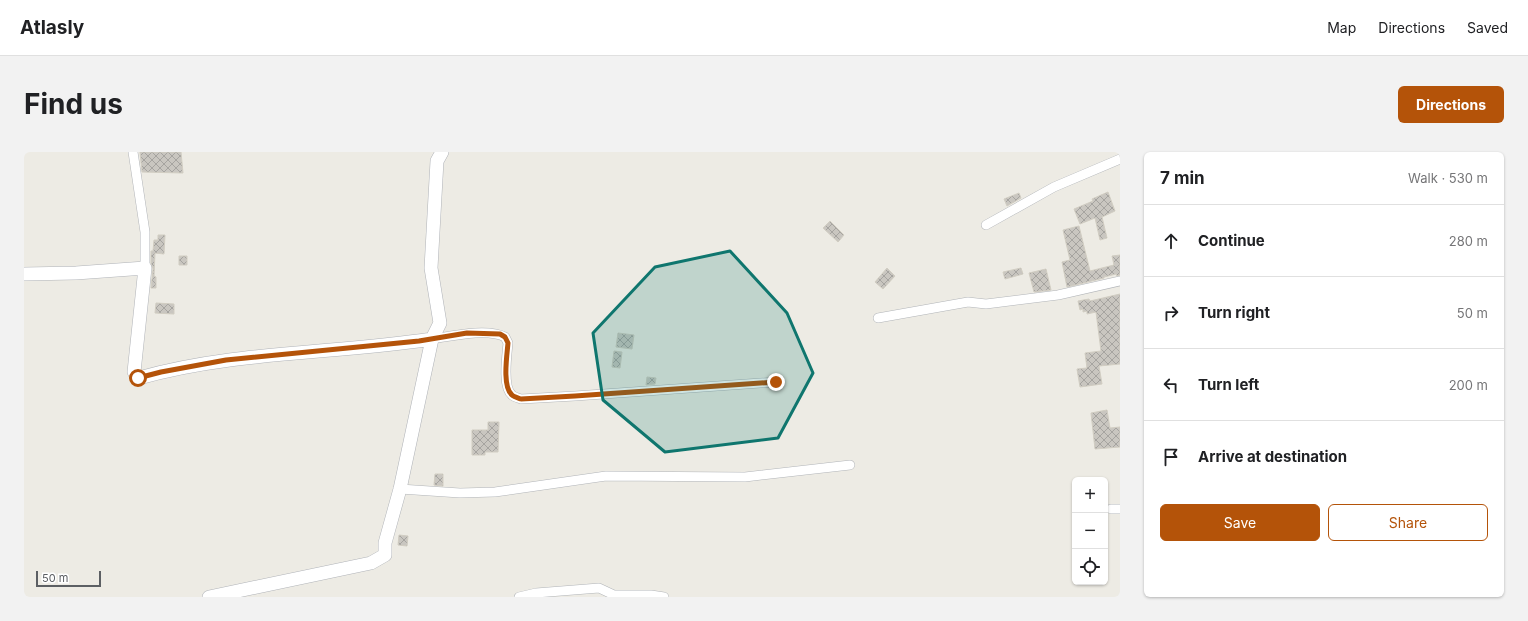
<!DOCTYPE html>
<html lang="en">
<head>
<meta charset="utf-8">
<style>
  :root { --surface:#fff; --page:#f2f2f2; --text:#202124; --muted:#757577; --line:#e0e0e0; --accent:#b45309 }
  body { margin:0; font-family:Inter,sans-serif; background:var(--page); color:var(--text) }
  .controls { position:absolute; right:12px; bottom:12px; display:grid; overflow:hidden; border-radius:6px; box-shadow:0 1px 3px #0004 }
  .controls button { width:36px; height:36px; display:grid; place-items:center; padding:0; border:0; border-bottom:1px solid var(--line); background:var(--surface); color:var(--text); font:20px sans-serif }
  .scale { position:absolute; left:12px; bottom:10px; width:65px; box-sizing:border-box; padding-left:4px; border:2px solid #5c5f63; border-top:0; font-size:11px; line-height:14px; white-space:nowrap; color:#5c5f63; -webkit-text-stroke:3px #fff; paint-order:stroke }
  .stop { position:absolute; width:12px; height:12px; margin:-9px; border:3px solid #b45309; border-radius:50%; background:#fff }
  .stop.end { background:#b45309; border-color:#fff; box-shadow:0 1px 4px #0008 }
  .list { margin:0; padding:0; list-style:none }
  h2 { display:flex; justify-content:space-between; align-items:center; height:52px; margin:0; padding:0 16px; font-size:17px }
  h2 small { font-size:13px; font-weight:400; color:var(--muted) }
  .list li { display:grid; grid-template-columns:26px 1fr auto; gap:12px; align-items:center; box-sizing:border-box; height:72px; padding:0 16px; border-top:1px solid var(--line) }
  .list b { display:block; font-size:15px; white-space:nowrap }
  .list em { font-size:13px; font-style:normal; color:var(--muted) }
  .actions { display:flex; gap:8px; padding:12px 16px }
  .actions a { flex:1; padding:9px 0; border:1px solid var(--accent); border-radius:6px; text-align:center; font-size:14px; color:var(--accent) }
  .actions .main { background:var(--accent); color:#fff }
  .icon { flex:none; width:22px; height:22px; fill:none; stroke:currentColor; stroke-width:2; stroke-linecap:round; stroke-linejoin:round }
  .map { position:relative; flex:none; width:1096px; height:445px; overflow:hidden; border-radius:6px }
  header { display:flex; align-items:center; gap:24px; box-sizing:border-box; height:56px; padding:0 20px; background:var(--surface); border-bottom:1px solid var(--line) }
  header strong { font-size:19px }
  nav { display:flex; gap:22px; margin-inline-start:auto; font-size:14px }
  .intro { display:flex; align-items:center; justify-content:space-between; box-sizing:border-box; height:96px; padding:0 24px }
  h1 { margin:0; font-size:28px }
  .button { padding:10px 18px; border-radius:6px; background:var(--accent); color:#fff; font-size:14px; font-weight:700 }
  main { display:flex; gap:24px; padding:0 24px }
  aside { flex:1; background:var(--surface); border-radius:6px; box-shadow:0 1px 3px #0004 }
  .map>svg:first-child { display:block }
  .building { fill:url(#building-cross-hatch); stroke:#d1cdc2 }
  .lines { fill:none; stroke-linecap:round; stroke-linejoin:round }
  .street-casing { stroke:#b1b4b8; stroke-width:10 }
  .secondary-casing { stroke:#b0b3b8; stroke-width:14 }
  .street { stroke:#fff; stroke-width:9 }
  .secondary { stroke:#fff; stroke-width:13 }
  .route { stroke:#b45309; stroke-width:5 }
  .marked { fill:#0f766e; fill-opacity:0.2; stroke:#0f766e; stroke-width:3; stroke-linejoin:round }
</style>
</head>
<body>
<header>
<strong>Atlasly</strong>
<nav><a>Map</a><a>Directions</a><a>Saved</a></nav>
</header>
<div class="intro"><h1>Find us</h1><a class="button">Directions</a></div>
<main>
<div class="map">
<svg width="1096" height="445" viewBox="0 0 1096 445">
  <defs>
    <pattern id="building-cross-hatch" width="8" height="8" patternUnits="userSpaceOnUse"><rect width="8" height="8" fill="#c9c6c0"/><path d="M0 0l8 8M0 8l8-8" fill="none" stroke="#a6a4a0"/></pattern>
  </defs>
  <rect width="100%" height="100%" fill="#edebe4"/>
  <path class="building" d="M116 0H157L159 21 118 20Z
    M1084 40 1091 59 1078 65 1083 86 1076 88 1071 66 1056 72 1050 57 1069 49 1068 47Z
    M995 41 997 46 983 54 980 47Z
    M806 69 820 83 814 90 799 76Z
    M1055 74 1066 119 1090 113 1088 104 1096 103V123L1093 124 1092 122 1080 125V126L1043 135 1038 110 1046 108 1039 78Z
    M134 83H141L140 102 131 101 130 124 132 125V136H127L129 117 127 111V99H129L130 88H134Z
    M155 104H163V113H155Z
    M863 116 871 124 859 137 851 130Z
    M997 116 999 122 981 127 979 120Z
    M1022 117 1027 138 1010 140 1005 121Z
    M1096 142V212L1075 214 1078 232 1056 235 1053 217 1063 216 1061 201 1077 199 1072 160 1063 162V159L1059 160V157L1056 158 1054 149 1065 147 1066 149Z
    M132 151 150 152V162L131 161Z
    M594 181 610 183 608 197 592 195Z
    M590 199 598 200 596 216 588 215Z
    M623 225 632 226 631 232 622 233Z
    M1083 258 1086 276 1096 275V295L1071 297 1067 261Z
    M464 270H475L474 300H461V303H448V278H464Z
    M411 322H419V334L410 333Z
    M375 383 384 384 383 394 374 393Z"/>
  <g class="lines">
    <defs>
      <path id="street" d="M109 0 121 80V116
        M962 73 1030 35 1096 7
        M854 166 944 150 962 152 1034 143 1096 129
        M408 187C428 184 463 176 481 185L484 191C483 203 478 235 488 243 490 245 494 246 497 247L551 244 752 230
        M376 337 436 341 471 340 582 324 721 325 826 313
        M1087 357H1096
        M495 445 512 441 575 436 590 443H627L640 445"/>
      <path id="secondary" d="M0 122 52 121 121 116 110 220 115 226C210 199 310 202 408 187
        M185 445 347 411 361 403V391L376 337 408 187 416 171 407 116 413 9 418 0"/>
    </defs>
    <use href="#street" class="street-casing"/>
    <use href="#secondary" class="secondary-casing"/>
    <use href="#street" class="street"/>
    <use href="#secondary" class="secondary"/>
  </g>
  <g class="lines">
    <path class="route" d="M114 226 137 220 202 208 395 189 443 181 476 182 481 185 484 191C483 203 478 235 488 243 490 245 494 246 497 247L551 244 752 230"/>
  </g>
  <path class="marked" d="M706 99 763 161 789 221 754 286 641 300 579 248 569 181 631 115Z"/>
</svg>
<div class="controls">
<button>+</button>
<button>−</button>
<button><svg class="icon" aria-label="locate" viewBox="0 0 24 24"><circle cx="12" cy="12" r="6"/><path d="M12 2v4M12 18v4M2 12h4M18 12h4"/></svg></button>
</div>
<div class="scale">50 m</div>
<div class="stop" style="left:114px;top:226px"></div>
<div class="stop end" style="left:752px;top:230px"></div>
</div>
<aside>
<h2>7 min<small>Walk · 530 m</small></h2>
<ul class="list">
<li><svg class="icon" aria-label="ahead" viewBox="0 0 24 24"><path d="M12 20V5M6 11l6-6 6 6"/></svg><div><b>Continue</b></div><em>280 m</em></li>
<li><svg class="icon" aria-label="right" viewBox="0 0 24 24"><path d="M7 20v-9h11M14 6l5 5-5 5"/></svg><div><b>Turn right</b></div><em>50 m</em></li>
<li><svg class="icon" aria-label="left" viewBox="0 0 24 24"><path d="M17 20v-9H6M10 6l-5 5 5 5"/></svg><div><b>Turn left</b></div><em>200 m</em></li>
<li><svg class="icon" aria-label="arrive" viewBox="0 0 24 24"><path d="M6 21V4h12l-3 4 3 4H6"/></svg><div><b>Arrive at destination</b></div></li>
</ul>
<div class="actions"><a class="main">Save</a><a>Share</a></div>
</aside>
</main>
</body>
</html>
